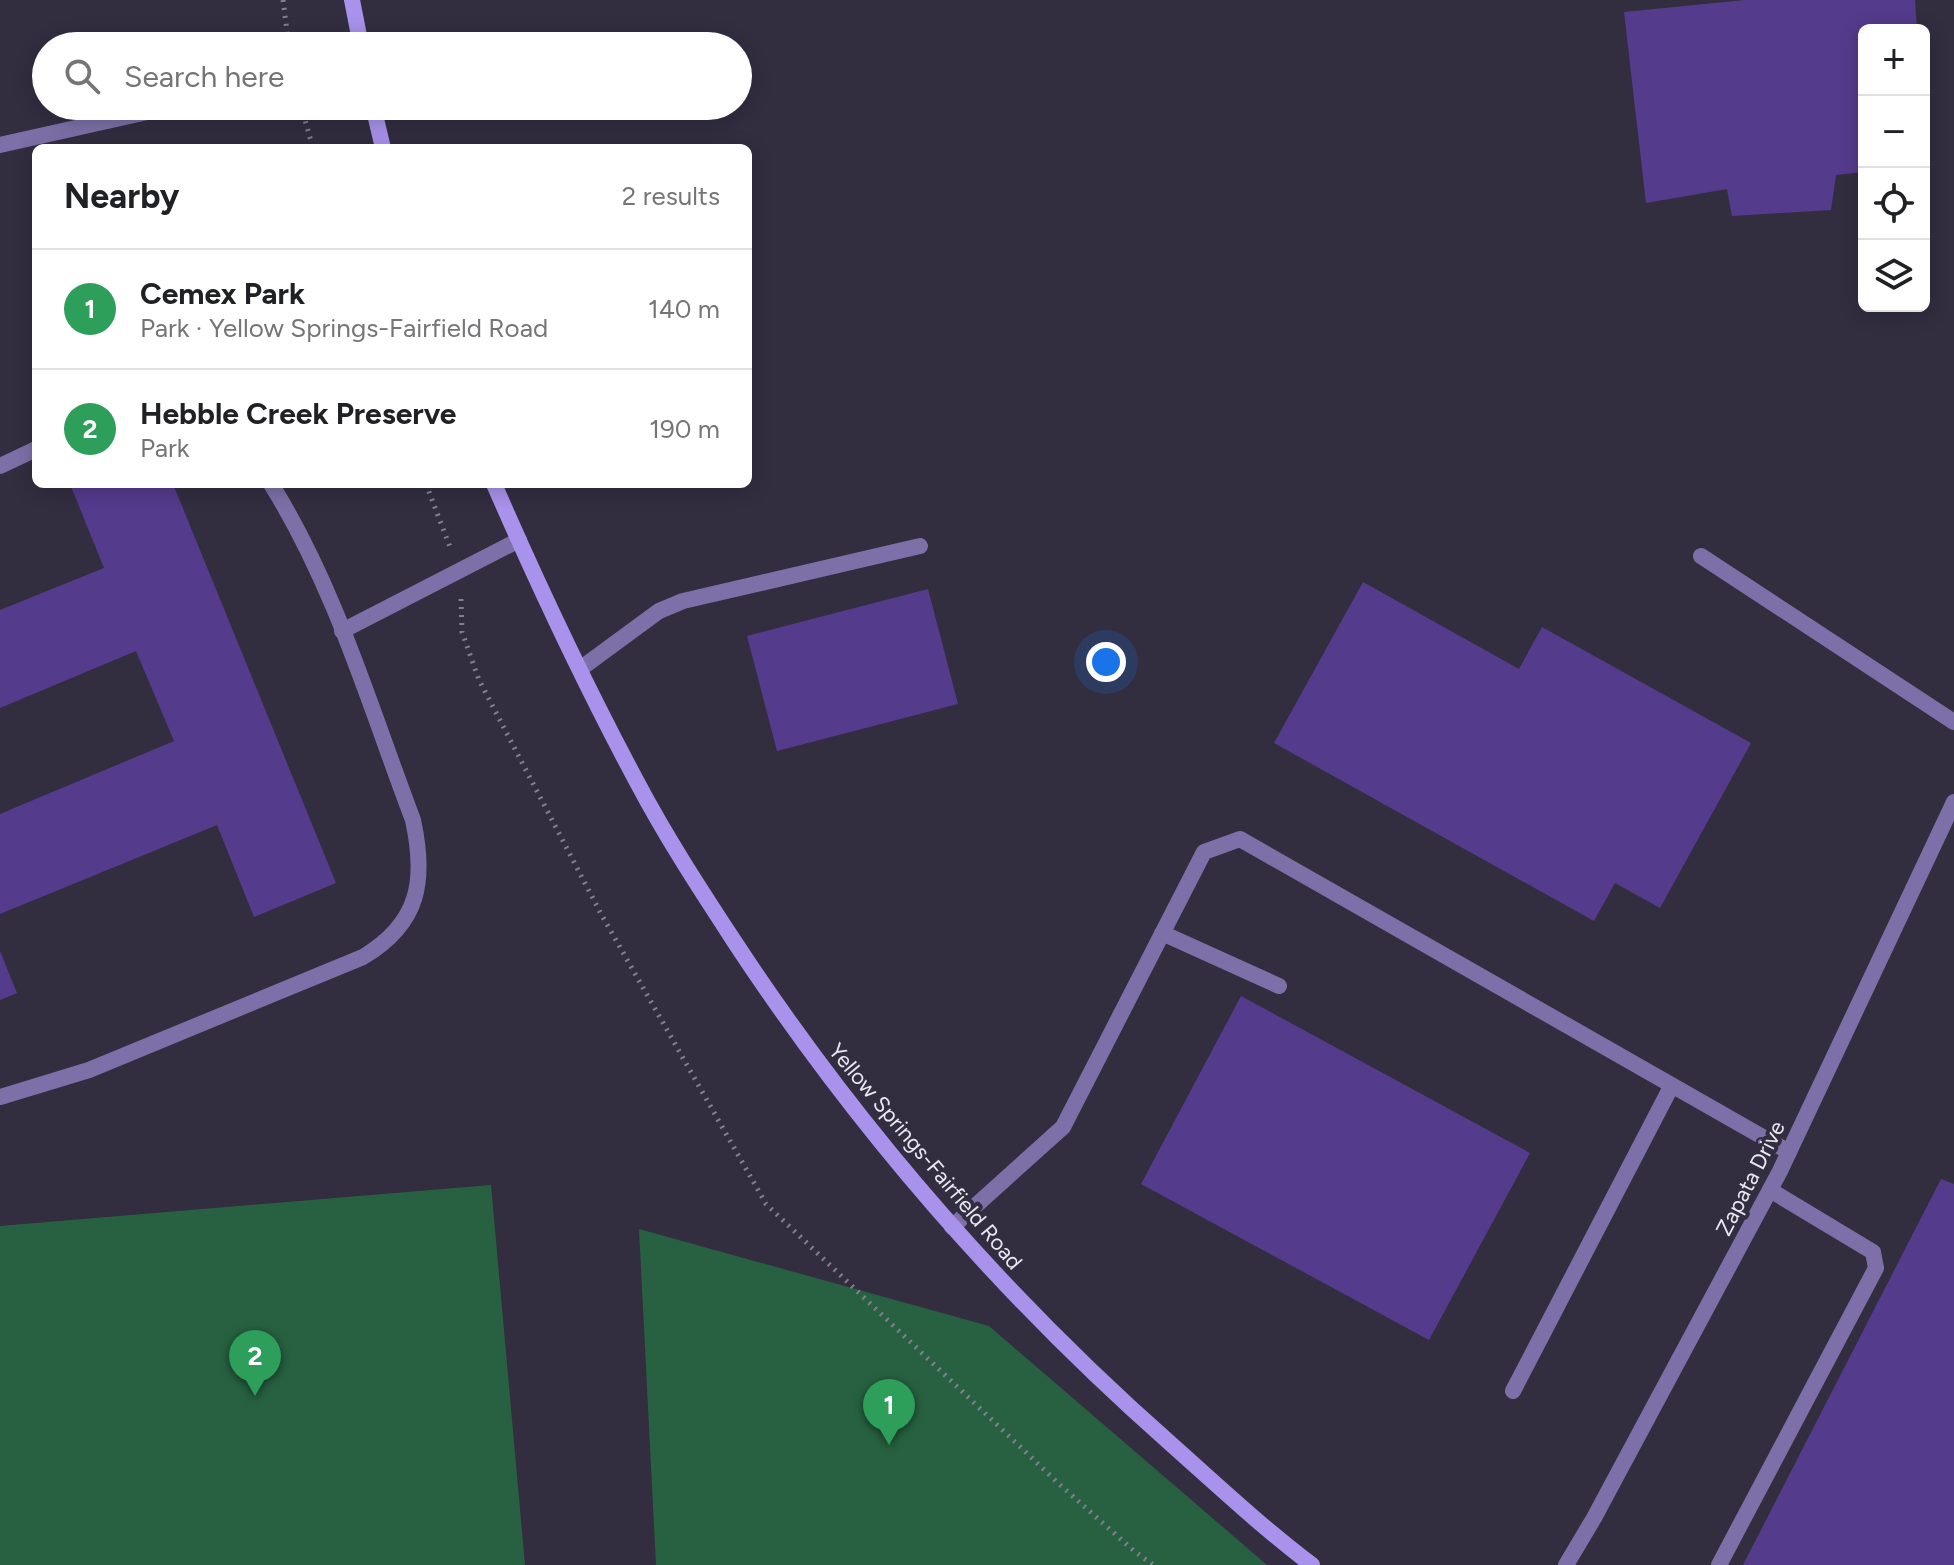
<!DOCTYPE html>
<html lang="en">
<head>
<meta charset="utf-8">
<style>
  :root { --surface:#fff; --page:#f6f6f6; --text:#202124; --muted:#757577; --line:#e0e0e0; --accent:#2563eb }
  body { margin:0; font-family:Figtree,sans-serif; background:var(--page); color:var(--text) }
  .controls { position:absolute; right:24px; top:24px; display:grid; overflow:hidden; border-radius:12px; box-shadow:0 4px 20px #0003 }
  .controls button { width:72px; height:72px; display:grid; place-items:center; padding:0; border:0; border-bottom:2px solid var(--line); background:var(--surface); color:var(--text); font:40px sans-serif }
  .you { position:absolute; left:1106px; top:662px; width:28px; height:28px; margin:-20px; border:6px solid #fff; border-radius:50%; background:#1a73e8; box-shadow:0 0 0 12px #1a73e833 }
  .badge { display:grid; place-items:center; width:52px; height:52px; border-radius:50%; background:var(--accent); color:#fff; font-size:26px; font-weight:700 }
  .pin { position:absolute; translate:-50% -66px; filter:drop-shadow(0 2px 4px #0008) }
  .pin::after { content:''; position:absolute; top:42px; width:28px; height:24px; background:inherit; clip-path:polygon(0 0,100% 0,50% 100%) }
  .list { margin:0; padding:0; list-style:none }
  h2 { display:flex; justify-content:space-between; align-items:center; height:104px; margin:0; padding:0 32px; font-size:34px }
  h2 small { font-size:26px; font-weight:400; color:var(--muted) }
  .list li { display:grid; grid-template-columns:52px 1fr auto; gap:24px; align-items:center; box-sizing:border-box; height:120px; padding:0 32px; border-top:2px solid var(--line) }
  .list b { display:block; font-size:30px; white-space:nowrap }
  .list p { margin:0; font-size:26px; white-space:nowrap; color:var(--muted) }
  .list em { font-size:26px; font-style:normal; color:var(--muted) }
  .icon { flex:none; width:44px; height:44px; fill:none; stroke:currentColor; stroke-width:2; stroke-linecap:round; stroke-linejoin:round }
  .map { position:relative; flex:none; width:1954px; height:1565px; overflow:hidden }
  .search { position:absolute; background:var(--surface); box-shadow:0 4px 20px #0003; left:32px; top:32px; width:720px; height:88px; display:flex; align-items:center; gap:20px; box-sizing:border-box; padding:0 28px; border-radius:44px; color:var(--muted); font-size:30px }
  .panel { position:absolute; background:var(--surface); box-shadow:0 4px 20px #0003; left:32px; top:144px; width:720px; height:344px; border-radius:12px }
  .map>svg:first-child { display:block }
  .green { fill:#276141 }
  .building { fill:#553b8c }
  .lines { fill:none; stroke-linecap:round; stroke-linejoin:round }
  .path { stroke:#827f8e; stroke-width:5; stroke-dasharray:2 6; stroke-linecap:butt }
  .service { stroke:#7d70a8; stroke-width:16 }
  .minor { stroke:#7d70a8; stroke-width:16 }
  .secondary { stroke:#a992eb; stroke-width:16 }
  .labels { text-anchor:middle; stroke-width:8; stroke-linejoin:round; paint-order:stroke }
  .street-label { font-size:22px; fill:#eae7f3; stroke:#322e40 }
</style>
</head>
<body>
<div class="map">
<svg width="1954" height="1565" viewBox="0 0 1954 1565">
  <rect width="100%" height="100%" fill="#322e40"/>
  <path class="green" d="M491 1185 525 1565H0V1226Z
    M639 1229 989 1326 1267 1565H656Z"/>
  <path class="building" d="M1745 0H1915L1917 30H1864V172L1836 175 1831 210 1732 216 1727 189 1646 203 1624 12Z
    M70 484H173L336 883 254 917 217 825 0 914V814L174 741 136 651 0 708V610L104 568Z
    M1363 582 1519 669 1542 627 1751 743 1660 908 1615 883 1594 921 1274 743Z
    M928 589 958 704 777 751 747 636Z
    M0 951 17 993 0 1000Z
    M1241 996 1530 1153 1429 1340 1141 1184Z
    M1941 1179 1954 1184V1565H1743Z"/>
  <g class="lines">
    <path class="path" d="M283 0 289 46
      M301 106 313 148
      M426 484 450 547
      M461 599 462 632 479 680 600 912 766 1204 1058 1483 1133 1550 1153 1565"/>
    <path class="service" d="M0 466 36 449
      M1701 556 1954 722
      M342 631 519 540
      M580 669 659 611 683 601 920 546
      M1162 933 1279 986
      M0 1097 89 1070 363 957C420 923 426 880 413 820 370 707 335 586 271 484
      M952 1227 1063 1127 1204 852 1240 839 1789 1152
      M1513 1391 1672 1085
      M1719 1565 1876 1268 1873 1252 1770 1190"/>
    <path class="minor" d="M0 145 174 106
      M1566 1565 1594 1518 1780 1171 1954 802"/>
    <path class="secondary" d="M352 0 361 46
      M373 106 383 148
      M494 484C538 585 585 685 637 782 666 837 700 889 734 941 857 1128 1003 1296 1171 1444 1217 1485 1263 1528 1312 1565"/>
  </g>
  <g class="labels">
    <g class="street-label">
      <text transform="translate(926 1156) rotate(50)" y="8">Yellow Springs-Fairfield Road</text>
      <text transform="translate(1750 1178) rotate(-63)" y="8">Zapata Drive</text>
    </g>
  </g>
</svg>
<div class="controls">
<button>+</button>
<button>−</button>
<button><svg class="icon" aria-label="locate" viewBox="0 0 24 24"><circle cx="12" cy="12" r="6"/><path d="M12 2v4M12 18v4M2 12h4M18 12h4"/></svg></button>
<button><svg class="icon" aria-label="layers" viewBox="0 0 24 24"><path d="M12 4l9 5-9 5-9-5zM3 14l9 5 9-5"/></svg></button>
</div>
<div class="you"></div>
<div class="pin badge" style="left:889px;top:1445px;background:#2e9e5b">1</div>
<div class="pin badge" style="left:255px;top:1396px;background:#2e9e5b">2</div>
<div class="search"><svg class="icon" aria-label="search" viewBox="0 0 24 24"><circle cx="10" cy="10" r="6"/><path d="M15 15l6 6"/></svg>Search here</div>
<section class="panel">
<h2>Nearby<small>2 results</small></h2>
<ul class="list">
<li><span class="badge" style="background:#2e9e5b">1</span><div><b>Cemex Park</b><p>Park · Yellow Springs-Fairfield Road</p></div><em>140 m</em></li>
<li><span class="badge" style="background:#2e9e5b">2</span><div><b>Hebble Creek Preserve</b><p>Park</p></div><em>190 m</em></li>
</ul>
</section>
</div>
</body>
</html>
